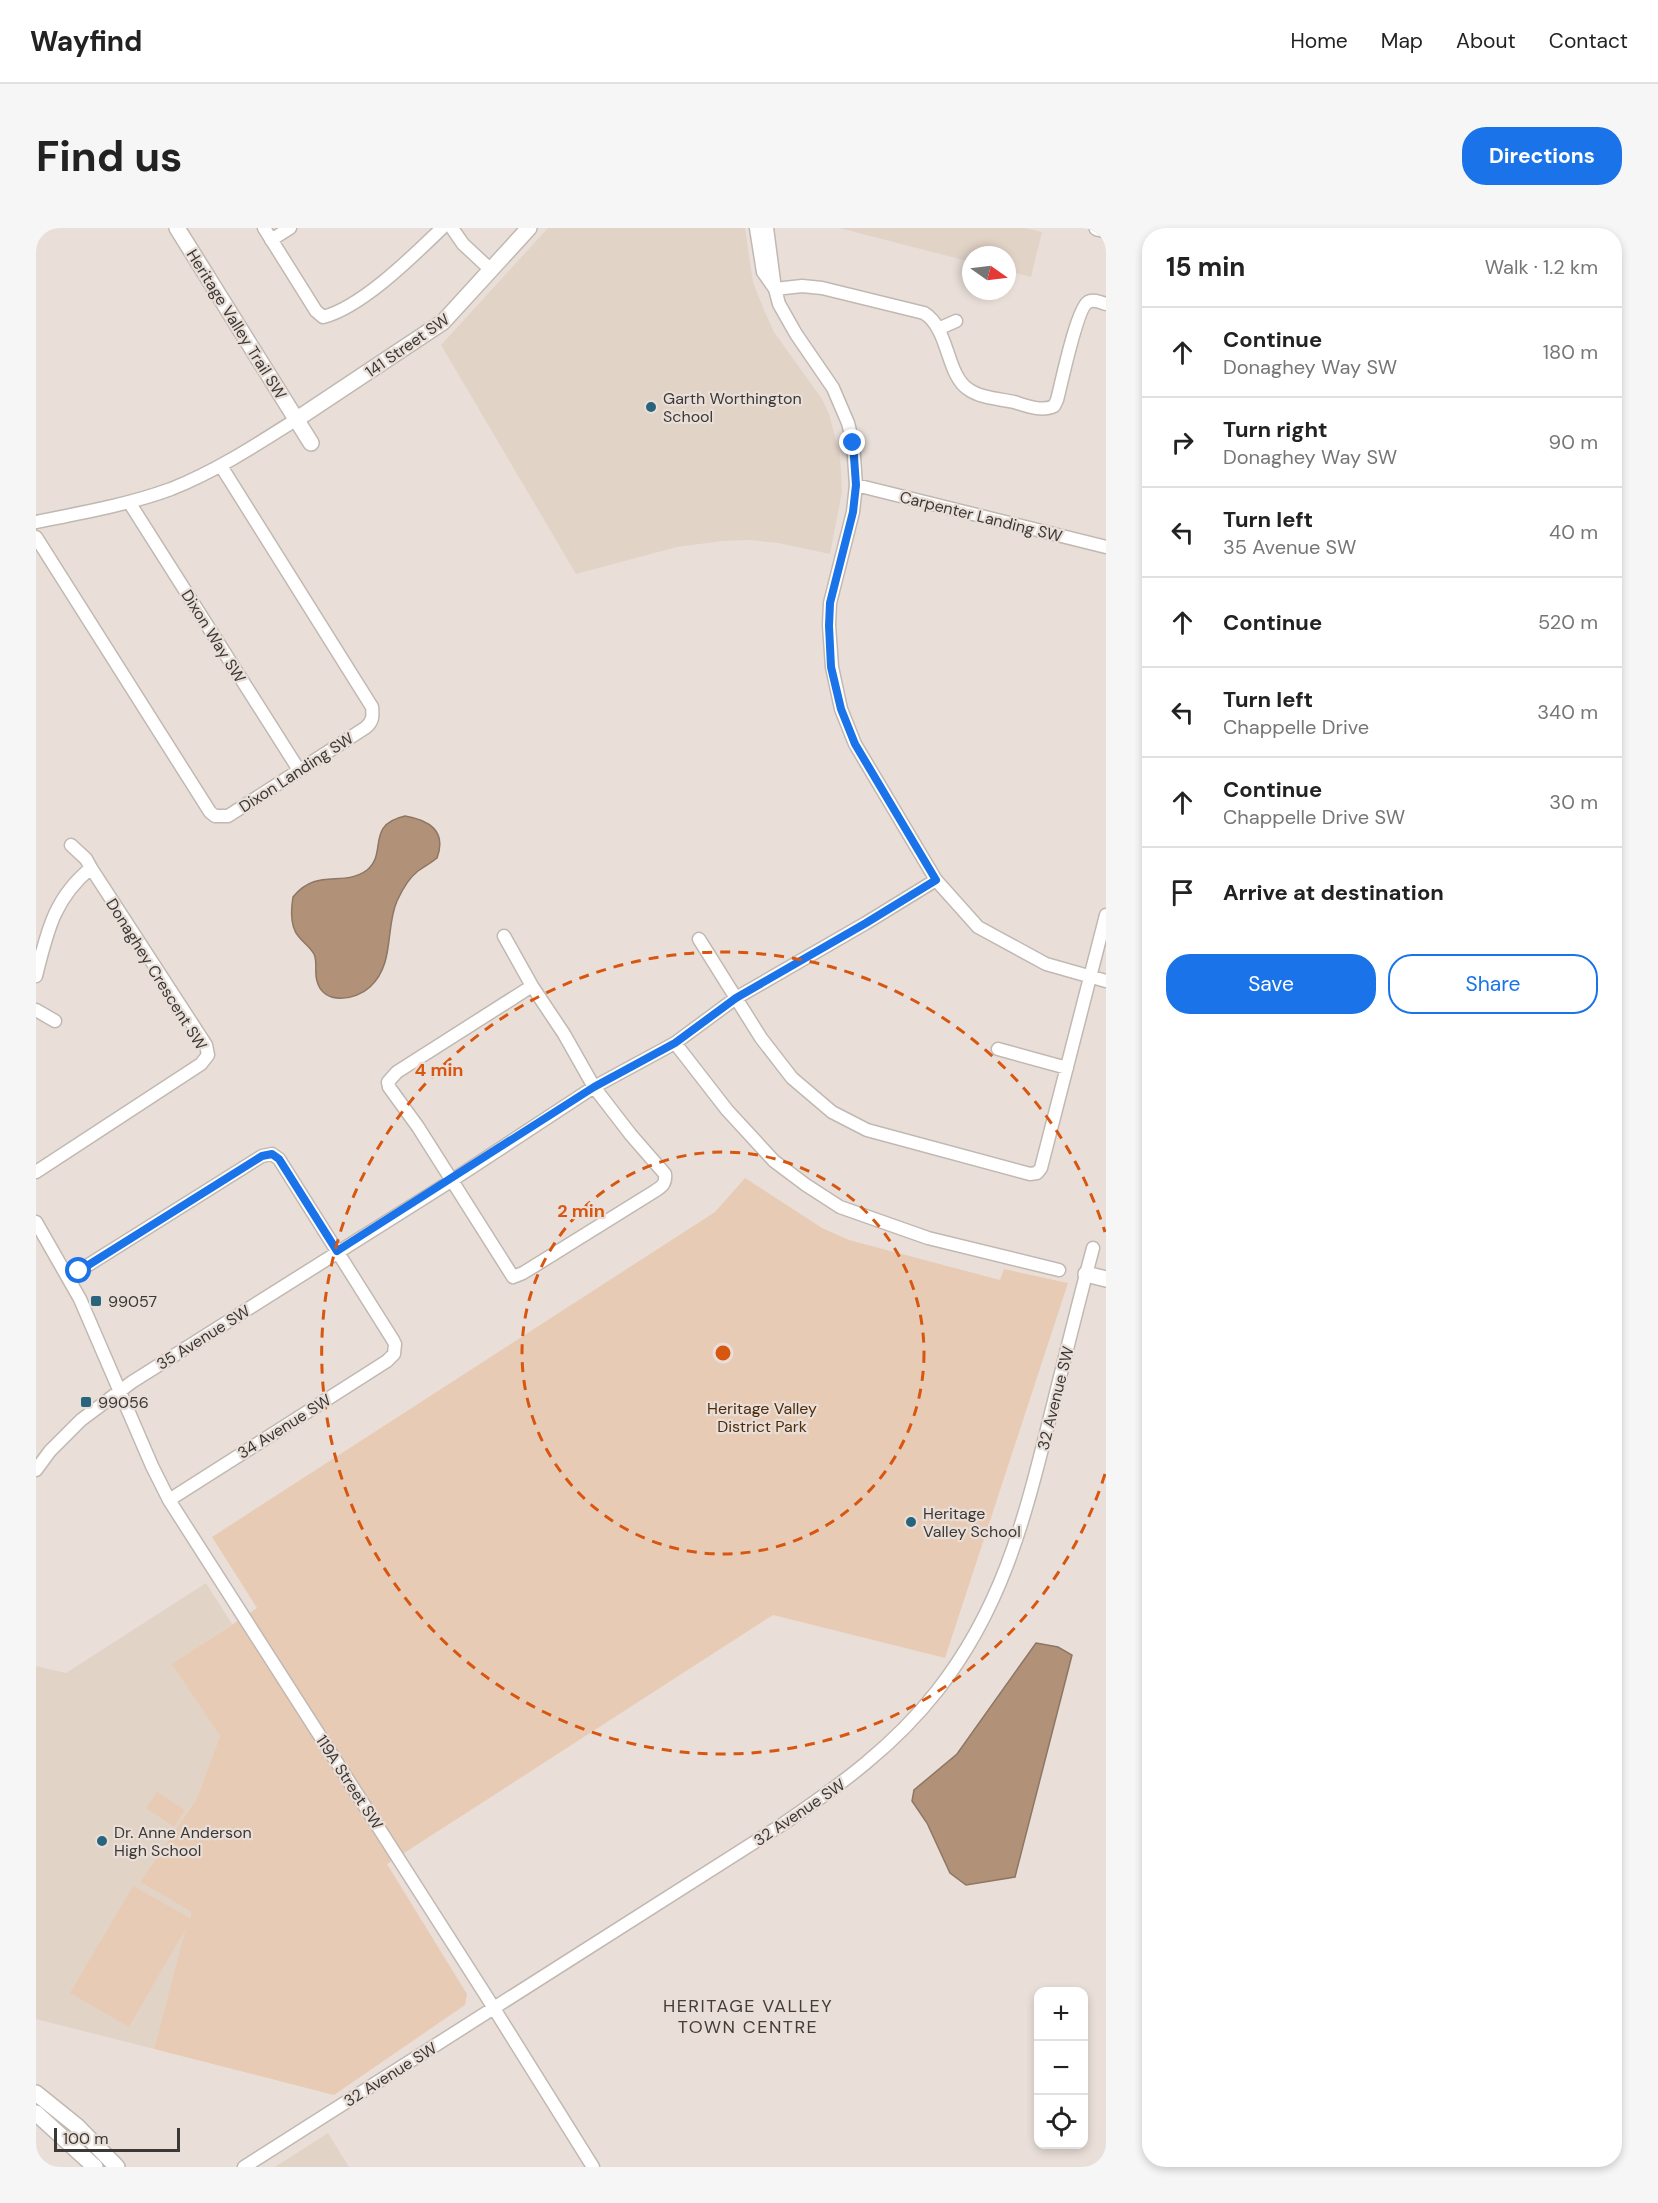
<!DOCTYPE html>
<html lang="en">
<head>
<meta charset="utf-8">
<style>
  :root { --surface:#fff; --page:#f6f6f6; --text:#222; --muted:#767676; --line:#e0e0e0; --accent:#1a73e8 }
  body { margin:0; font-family:"DM Sans",sans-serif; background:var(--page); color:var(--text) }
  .controls { position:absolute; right:18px; bottom:18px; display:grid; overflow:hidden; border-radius:12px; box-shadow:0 3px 9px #0003 }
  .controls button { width:54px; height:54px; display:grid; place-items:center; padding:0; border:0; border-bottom:2px solid var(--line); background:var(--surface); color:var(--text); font:30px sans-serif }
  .compass { position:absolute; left:926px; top:18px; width:54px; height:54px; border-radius:50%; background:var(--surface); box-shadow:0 3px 9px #0003; rotate:104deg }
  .scale { position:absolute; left:18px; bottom:15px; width:126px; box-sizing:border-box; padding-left:6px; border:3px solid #3b3835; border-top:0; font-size:16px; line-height:21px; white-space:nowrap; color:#3b3835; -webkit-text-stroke:4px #e9dfd8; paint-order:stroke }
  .stop { position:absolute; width:18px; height:18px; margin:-14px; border:4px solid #1a73e8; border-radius:50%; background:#fff }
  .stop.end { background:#1a73e8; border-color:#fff; box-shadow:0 2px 6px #0008 }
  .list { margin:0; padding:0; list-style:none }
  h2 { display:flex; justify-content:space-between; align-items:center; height:78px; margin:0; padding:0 24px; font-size:26px }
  h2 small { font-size:20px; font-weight:400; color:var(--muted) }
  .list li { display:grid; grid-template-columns:39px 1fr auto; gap:18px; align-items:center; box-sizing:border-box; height:90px; padding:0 24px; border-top:2px solid var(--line) }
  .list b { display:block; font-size:22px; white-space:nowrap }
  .list p { margin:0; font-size:20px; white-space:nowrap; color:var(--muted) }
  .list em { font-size:20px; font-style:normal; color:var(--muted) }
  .actions { display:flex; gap:12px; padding:18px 24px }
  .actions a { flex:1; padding:14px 0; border:2px solid var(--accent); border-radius:24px; text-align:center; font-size:21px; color:var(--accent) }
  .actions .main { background:var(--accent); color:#fff }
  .icon { flex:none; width:33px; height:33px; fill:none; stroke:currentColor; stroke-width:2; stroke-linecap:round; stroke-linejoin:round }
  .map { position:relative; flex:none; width:1070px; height:1939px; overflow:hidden; border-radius:24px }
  header { display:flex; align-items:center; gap:36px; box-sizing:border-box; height:84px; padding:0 30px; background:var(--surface); border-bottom:2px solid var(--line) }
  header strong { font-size:28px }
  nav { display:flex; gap:33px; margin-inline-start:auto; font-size:21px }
  .intro { display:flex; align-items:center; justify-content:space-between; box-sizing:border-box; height:144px; padding:0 36px }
  h1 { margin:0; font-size:42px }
  .button { padding:15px 27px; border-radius:24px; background:var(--accent); color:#fff; font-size:21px; font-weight:700 }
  main { display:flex; gap:36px; padding:0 36px }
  aside { flex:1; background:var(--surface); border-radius:24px; box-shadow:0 3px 9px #0003 }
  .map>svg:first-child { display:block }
  .built { fill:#e2d3c7 }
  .green { fill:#e8cbb4 }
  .water { fill:#b19178; stroke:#8e7664; stroke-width:1.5 }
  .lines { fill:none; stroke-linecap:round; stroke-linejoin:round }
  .minor-casing { stroke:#c1b8b2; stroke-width:15 }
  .major-casing { stroke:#c1b8b2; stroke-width:18 }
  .minor { stroke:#fff; stroke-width:12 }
  .major { stroke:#fff; stroke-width:15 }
  .route { stroke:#1a73e8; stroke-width:8 }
  .ring { fill:none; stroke:#d75610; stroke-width:3; stroke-dasharray:10 8 }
  .poi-dot { fill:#28657c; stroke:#e9dfd8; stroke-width:2 }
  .labels { text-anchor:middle; stroke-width:4.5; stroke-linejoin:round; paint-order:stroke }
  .street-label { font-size:16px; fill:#3b3835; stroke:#e9dfd8 }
  .poi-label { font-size:16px; fill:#3b3835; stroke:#e9dfd8; text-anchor:start }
  .park-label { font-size:16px; fill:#4d2c0c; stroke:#e9dfd8 }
  .neighbourhood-label { font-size:18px; letter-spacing:1.5px; fill:#453d38; stroke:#e9dfd8 }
  .centre { fill:#d75610; stroke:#e9dfd8; stroke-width:3 }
  .ring-label { font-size:18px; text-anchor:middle; font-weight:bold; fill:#d75610; stroke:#e9dfd8; stroke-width:4.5; stroke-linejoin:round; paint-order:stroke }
</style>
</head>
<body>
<header>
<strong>Wayfind</strong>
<nav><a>Home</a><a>Map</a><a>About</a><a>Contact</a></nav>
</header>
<div class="intro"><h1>Find us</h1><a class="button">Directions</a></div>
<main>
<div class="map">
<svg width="1070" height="1939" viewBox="0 0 1070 1939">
  <rect width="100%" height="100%" fill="#e9dfd8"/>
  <path class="built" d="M512 0H709L717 54 728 82 738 104 786 171 793 186 804 227 806 264 794 326 742 315 712 312 686 313 641 319 540 346 405 117Z
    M803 0H989L1006 4 995 49 971 43V27H935V34Z
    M170 1355 196 1396 137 1436 184 1508 160 1572 104 1654 155 1684 118 1821 0 1791V1438L30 1445Z
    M292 1905 313 1939H239Z"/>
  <path class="green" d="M709 950 786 1000 813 1012 964 1052 968 1041 1032 1055 909 1430 737 1387 351 1636 431 1766 429 1777 298 1867 118 1821 150 1700 93 1799 34 1765 97 1658 154 1690 155 1684 104 1654 160 1572 184 1508 136 1436 221 1380 176 1309 679 984Z
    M121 1564 149 1582 138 1599 110 1580Z"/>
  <path class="water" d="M369 588C393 592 411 603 401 630 395 635 389 638 382 643 373 650 366 662 361 673 349 700 359 736 334 759 319 773 287 777 281 753 278 744 282 735 278 726 274 719 268 715 263 709 254 699 255 681 257 669 281 639 307 660 331 642 352 625 329 597 369 588Z
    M1000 1415 1022 1419 1036 1427 979 1649 930 1657 914 1645 891 1595 876 1573 878 1562 921 1526Z"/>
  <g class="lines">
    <defs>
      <path id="minor" d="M228 0 280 83 287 89C326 79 377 28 406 0
        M416 0 427 16 455 42
        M720 0 727 44 739 61
        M731 0 739 61 743 76 760 106 797 160 812 195 817 215 820 257 817 284 794 375 793 397 796 439 805 481 819 516 900 652 942 699 1010 736 1070 753
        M235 12 254 0
        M739 61 766 58 786 60 888 85C913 100 910 146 932 161 944 170 964 171 978 174 991 178 1006 184 1018 178L1021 172C1025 157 1041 80 1052 74 1057 71 1064 74 1070 76
        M902 101 920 93
        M820 257 1070 319
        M93 274 263 542
        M0 294C45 285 91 277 135 261 180 243 220 217 261 191
        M0 309 174 584 179 588H192L329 500C337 494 337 488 336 479L185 238
        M35 617 50 631 55 640
        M468 708 496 758
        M663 711 725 810 756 850 796 884 831 902 994 946 1001 945 1005 940 1070 687
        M0 748C11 704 18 670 55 640L170 817 172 827 165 836 0 944
        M496 758 528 806 558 859 595 907 629 946C630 955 627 958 619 963L487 1045 477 1049 382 899 353 859 352 854 361 844Z
        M0 782 19 793
        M639 815 691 882 738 933 770 957 804 979 892 1010 1023 1042
        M962 821 1031 840
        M0 994 44 1071 116 1238 133 1272 449 1766 557 1939
        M33 1049 226 928 236 926 243 931 357 1112 359 1116 358 1126 351 1133 133 1272
        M0 1242 14 1223 45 1192 96 1154 415 953 558 859 639 815 700 770 830 695 900 652
        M208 1939 747 1596C804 1557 858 1518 901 1463 964 1383 987 1297 1011 1201 1026 1141 1041 1080 1057 1020"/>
      <path id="major" d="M141 0 275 215
        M1061 0 1070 2
        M261 191 407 94 493 0
        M1050 1046 1070 1051
        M0 1865 41 1898 81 1939
        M0 1885 59 1939"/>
    </defs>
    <use href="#minor" class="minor-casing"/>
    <use href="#major" class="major-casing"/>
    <use href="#minor" class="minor"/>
    <use href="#major" class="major"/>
  </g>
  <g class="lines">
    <path class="route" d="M43 1043 226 928 236 926 243 931 301 1023 558 859 639 815 700 770 830 695 900 652 819 516 805 481 795 439 793 398 794 375 817 284 820 257 817 215"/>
  </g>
  <g class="ring">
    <circle cx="687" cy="1125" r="201"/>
    <path d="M1069 1246A401 401 0 1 1 1069 1004"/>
  </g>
  <g class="poi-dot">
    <circle cx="615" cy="179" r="6"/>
    <rect x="54" y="1067" width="12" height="12" rx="3"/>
    <rect x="44" y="1168" width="12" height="12" rx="3"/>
    <circle cx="875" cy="1294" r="6"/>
    <circle cx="66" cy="1613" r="6"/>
  </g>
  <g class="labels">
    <g class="street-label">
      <text transform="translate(201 96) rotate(58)" y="6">Heritage Valley Trail SW</text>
      <text transform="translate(371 117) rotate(-35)" y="6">141 Street SW</text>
      <text transform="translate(945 288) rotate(14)" y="6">Carpenter Landing SW</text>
      <text transform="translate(178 408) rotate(58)" y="6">Dixon Way SW</text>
      <text transform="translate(260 544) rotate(-33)" y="6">Dixon Landing SW</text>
      <text transform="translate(121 746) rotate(58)" y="6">Donaghey Crescent SW</text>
      <text transform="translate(167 1109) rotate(-32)" y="6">35 Avenue SW</text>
      <text transform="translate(1019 1170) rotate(-76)" y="6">32 Avenue SW</text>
      <text transform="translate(248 1198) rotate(-32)" y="6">34 Avenue SW</text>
      <text transform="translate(314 1554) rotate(57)" y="6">119A Street SW</text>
      <text transform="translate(763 1584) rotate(-34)" y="6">32 Avenue SW</text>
      <text transform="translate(354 1846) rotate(-32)" y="6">32 Avenue SW</text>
    </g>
    <g class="poi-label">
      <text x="627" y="176">Garth Worthington<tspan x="627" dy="18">School</tspan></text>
      <text x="72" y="1079">99057</text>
      <text x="62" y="1180">99056</text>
      <text x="887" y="1291">Heritage<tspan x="887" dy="18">Valley School</tspan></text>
      <text x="78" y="1610">Dr. Anne Anderson<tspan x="78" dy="18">High School</tspan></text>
    </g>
    <g class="park-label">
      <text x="726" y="1186">Heritage Valley<tspan x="726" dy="18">District Park</tspan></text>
    </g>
    <g class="neighbourhood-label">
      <text x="712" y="1784">HERITAGE VALLEY<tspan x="712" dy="21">TOWN CENTRE</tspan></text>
    </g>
  </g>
  <circle cx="687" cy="1125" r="9" class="centre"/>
  <g class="ring-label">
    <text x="403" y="848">4 min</text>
    <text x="545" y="989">2 min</text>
  </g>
</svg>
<div class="controls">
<button>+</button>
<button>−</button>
<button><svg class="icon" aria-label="locate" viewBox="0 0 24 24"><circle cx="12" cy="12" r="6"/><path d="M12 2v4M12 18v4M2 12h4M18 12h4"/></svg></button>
</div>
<svg class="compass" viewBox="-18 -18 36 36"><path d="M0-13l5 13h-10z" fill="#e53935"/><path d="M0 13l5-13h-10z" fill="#767676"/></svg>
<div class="scale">100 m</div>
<div class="stop" style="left:43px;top:1043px"></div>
<div class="stop end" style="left:817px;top:215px"></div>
</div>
<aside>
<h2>15 min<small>Walk · 1.2 km</small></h2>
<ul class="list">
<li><svg class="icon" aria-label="ahead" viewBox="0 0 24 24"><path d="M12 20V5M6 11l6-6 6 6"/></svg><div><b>Continue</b><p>Donaghey Way SW</p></div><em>180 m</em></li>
<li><svg class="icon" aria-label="right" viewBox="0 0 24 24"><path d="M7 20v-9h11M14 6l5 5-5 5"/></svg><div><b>Turn right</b><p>Donaghey Way SW</p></div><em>90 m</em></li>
<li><svg class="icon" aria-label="left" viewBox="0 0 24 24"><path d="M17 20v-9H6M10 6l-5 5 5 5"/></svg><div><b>Turn left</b><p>35 Avenue SW</p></div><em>40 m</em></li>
<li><svg class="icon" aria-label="ahead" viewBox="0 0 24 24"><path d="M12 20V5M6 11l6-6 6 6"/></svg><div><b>Continue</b></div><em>520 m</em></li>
<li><svg class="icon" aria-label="left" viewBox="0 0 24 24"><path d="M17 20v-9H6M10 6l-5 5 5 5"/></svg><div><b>Turn left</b><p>Chappelle Drive</p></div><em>340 m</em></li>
<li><svg class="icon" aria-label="ahead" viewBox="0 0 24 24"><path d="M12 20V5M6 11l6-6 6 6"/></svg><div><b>Continue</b><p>Chappelle Drive SW</p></div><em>30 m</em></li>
<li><svg class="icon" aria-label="arrive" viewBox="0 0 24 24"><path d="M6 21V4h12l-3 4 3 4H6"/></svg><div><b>Arrive at destination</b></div></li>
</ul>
<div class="actions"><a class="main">Save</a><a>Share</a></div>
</aside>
</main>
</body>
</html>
